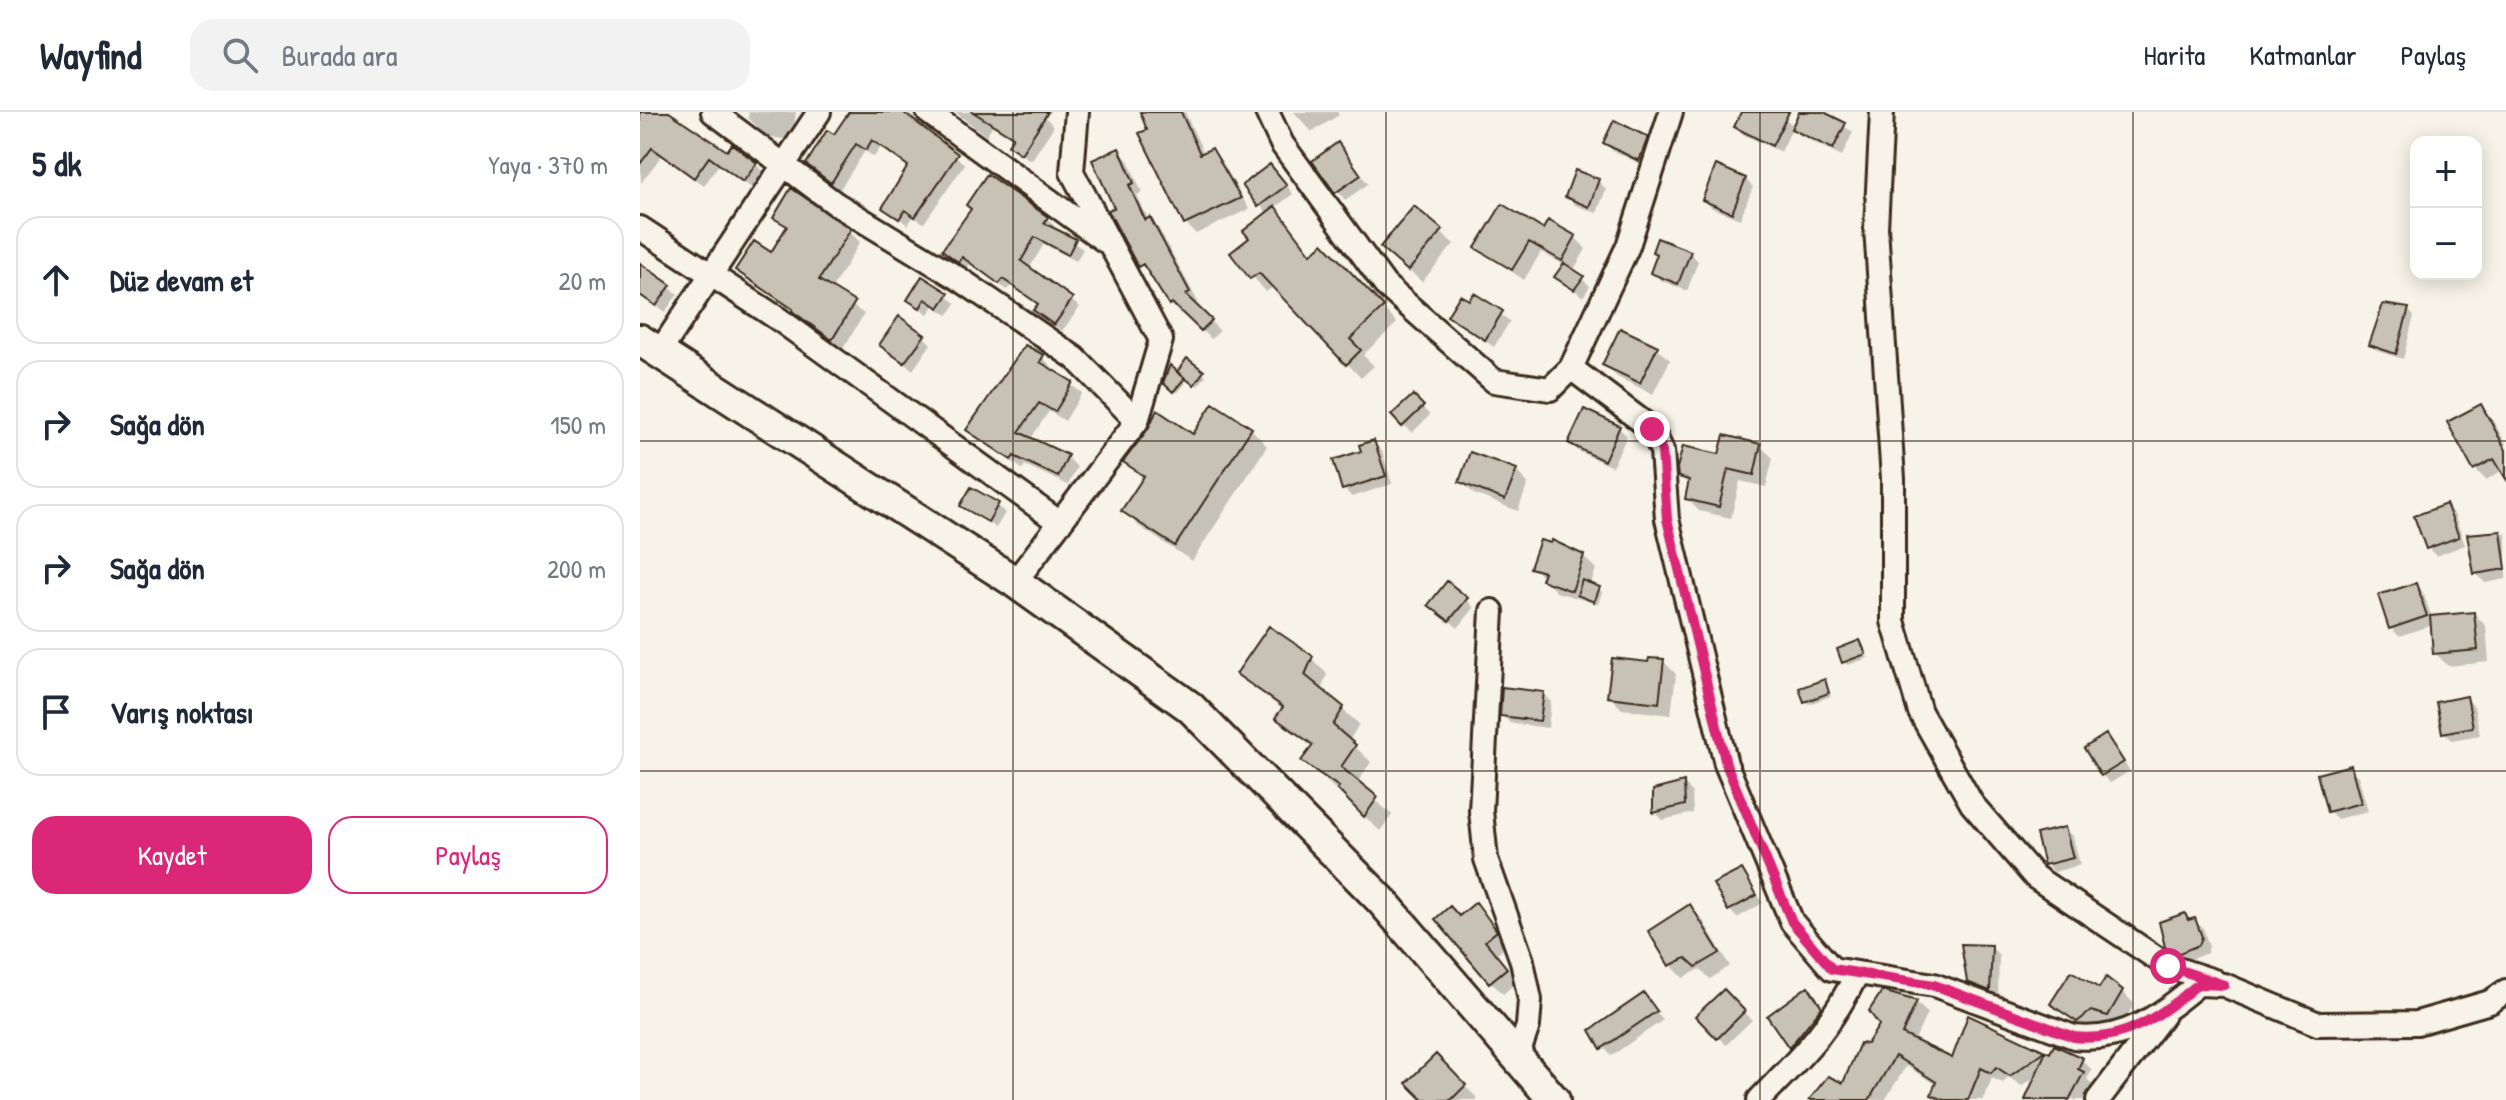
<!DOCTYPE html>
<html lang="tr">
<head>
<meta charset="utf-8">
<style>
  :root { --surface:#fff; --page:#f2f2f3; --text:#1f2937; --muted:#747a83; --line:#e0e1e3; --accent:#db2777 }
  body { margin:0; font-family:"Patrick Hand",sans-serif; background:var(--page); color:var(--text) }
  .controls { position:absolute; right:24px; top:24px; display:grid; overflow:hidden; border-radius:16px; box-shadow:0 4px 20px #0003 }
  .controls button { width:72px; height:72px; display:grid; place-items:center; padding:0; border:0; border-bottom:2px solid var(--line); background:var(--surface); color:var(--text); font:40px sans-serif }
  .stop { position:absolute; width:24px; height:24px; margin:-18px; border:6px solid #db2777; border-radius:50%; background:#fff }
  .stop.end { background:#db2777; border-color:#fff; box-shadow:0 2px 8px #0008 }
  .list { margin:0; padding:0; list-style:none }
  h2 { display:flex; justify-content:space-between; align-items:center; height:104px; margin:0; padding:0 32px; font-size:34px }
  h2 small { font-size:26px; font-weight:400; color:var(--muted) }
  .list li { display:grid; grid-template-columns:52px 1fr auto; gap:24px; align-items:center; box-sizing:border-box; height:128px; margin:0 16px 16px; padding:0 16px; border:2px solid var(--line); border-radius:24px }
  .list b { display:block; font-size:30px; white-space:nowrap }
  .list em { font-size:26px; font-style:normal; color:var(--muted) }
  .actions { display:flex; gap:16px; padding:24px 32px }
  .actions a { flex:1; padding:18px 0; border:2px solid var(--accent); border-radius:24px; text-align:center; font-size:28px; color:var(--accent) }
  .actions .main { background:var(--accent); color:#fff }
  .icon { flex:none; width:44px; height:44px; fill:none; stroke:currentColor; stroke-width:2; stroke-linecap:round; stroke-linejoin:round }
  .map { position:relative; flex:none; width:1866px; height:988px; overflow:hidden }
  header { display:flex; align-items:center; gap:48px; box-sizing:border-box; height:112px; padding:0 40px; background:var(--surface); border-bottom:2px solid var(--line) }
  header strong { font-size:38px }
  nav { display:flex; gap:44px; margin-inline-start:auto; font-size:28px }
  .search { width:560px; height:72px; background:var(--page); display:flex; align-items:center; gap:20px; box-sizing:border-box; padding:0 28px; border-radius:24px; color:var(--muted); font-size:30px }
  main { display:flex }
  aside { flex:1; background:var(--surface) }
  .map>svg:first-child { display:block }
  .shadow { fill:#0003 }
  .building { fill:#c8c1b6; stroke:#3b2a1e; stroke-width:2 }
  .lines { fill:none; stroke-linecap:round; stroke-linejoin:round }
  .street-casing { stroke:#3b2a1e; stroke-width:28 }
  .secondary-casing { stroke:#3b2a1e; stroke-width:36 }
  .street { stroke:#f7f3e8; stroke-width:22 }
  .secondary { stroke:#f7f3e8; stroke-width:30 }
  .route { stroke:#db2777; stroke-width:10 }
  .grid { fill:none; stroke:#3b2a1e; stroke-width:2; stroke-opacity:0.55 }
</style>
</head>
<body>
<header>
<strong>Wayfind</strong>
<div class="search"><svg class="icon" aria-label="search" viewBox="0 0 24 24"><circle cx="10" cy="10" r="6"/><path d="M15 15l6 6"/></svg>Burada ara</div>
<nav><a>Harita</a><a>Katmanlar</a><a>Paylaş</a></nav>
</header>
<main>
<aside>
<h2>5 dk<small>Yaya · 370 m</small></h2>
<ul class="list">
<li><svg class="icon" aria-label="ahead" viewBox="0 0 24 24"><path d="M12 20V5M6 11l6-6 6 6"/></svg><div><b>Düz devam et</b></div><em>20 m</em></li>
<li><svg class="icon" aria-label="right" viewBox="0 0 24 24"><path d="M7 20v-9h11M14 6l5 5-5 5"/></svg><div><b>Sağa dön</b></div><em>150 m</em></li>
<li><svg class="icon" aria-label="right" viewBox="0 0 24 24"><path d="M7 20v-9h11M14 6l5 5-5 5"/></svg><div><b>Sağa dön</b></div><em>200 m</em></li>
<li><svg class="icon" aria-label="arrive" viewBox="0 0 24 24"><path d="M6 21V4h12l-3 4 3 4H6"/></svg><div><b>Varış noktası</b></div></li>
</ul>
<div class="actions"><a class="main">Kaydet</a><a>Paylaş</a></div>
</aside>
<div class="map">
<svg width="1866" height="988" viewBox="0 0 1866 988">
  <rect width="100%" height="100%" fill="#f7f3e8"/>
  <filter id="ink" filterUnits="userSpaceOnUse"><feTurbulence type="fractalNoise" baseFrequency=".0125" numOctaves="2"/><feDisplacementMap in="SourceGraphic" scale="16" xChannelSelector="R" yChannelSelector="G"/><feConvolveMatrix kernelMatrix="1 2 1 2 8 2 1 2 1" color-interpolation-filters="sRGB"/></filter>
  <g filter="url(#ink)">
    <path class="shadow" d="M8 0H27L87 41 116 52 125 61 113 77 79 52 64 74 22 43 1 71 0 1Z
      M109 0H156L152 28 128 25 108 6Z
      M211 0H257L325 52 284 111 273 105 268 113 245 96 270 55 241 35 234 45 225 39 200 77 176 60Z
      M315 0H409L406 6 414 14 391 49 370 33 374 27 352 14 346 24Z
      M502 0H545L564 42 571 38 581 48 609 97 556 122 546 112Z
      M654 0H697L699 3 672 20Z
      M1103 0H1135L1154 14 1161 0H1180L1213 20 1202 44 1161 24 1152 16 1141 40 1104 23 1096 15Z
      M1007 27 1015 35 1007 55 973 39 965 31Z
      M478 39 488 48 502 81 497 83 508 107 519 117 558 190 554 193 580 219 571 227 543 200 540 202 530 192 512 162 500 153 477 97Z
      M705 41 728 72 705 88 674 49Z
      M638 62 653 82 634 96 673 143 698 148 757 211 723 243 734 254 721 266 634 174 626 180 593 141 612 127 628 102 620 93Z
      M1105 67 1113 75 1100 107 1072 96 1064 88Z
      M958 69 966 77 957 101 935 93 927 85Z
      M774 97 814 132 782 170 755 147Z
      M135 105 209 119 220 130 191 178 224 202 203 237 97 158 131 143 148 117Z
      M407 106 414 114 412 117 443 137 436 149 404 132 389 157 440 195 422 219 403 205 399 193 372 173 367 178 330 152 327 156 312 145Z
      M904 120 935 125 946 137 933 159 950 174 943 185 917 164 924 153 901 140 884 168 838 136Z
      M1014 139 1050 141 1058 149 1047 179 1020 168 1012 160 1018 144Z
      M0 154 38 182 25 200 0 183Z
      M283 167 316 191 308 203 294 194 288 202 270 188Z
      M834 184 870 209 854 235 809 204 829 191Z
      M1768 198 1774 204 1763 247 1738 239 1731 232Z
      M981 219 1017 236 1030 248 1013 282 977 265 965 253Z
      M283 224 291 232 273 258 241 233Z
      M402 245 412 255 410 258 442 281 425 309 409 299 390 328 427 345 437 355 428 373 385 353 382 357 329 318Z
      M548 249 566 264 558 274 543 263Z
      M543 268 546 271 537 281 529 274Z
      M773 286 790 303 772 321 754 303Z
      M1840 294 1851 305 1866 332V363L1863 358 1846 368 1835 357Z
      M979 316 987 324 972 355 938 339 930 331Z
      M611 317 627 334 552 449 500 415 483 399 504 368 486 350 554 324Z
      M734 331 742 339 752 372 712 385 704 377Z
      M1120 334 1133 346 1126 375 1100 369 1091 406 1059 399 1047 386 1050 374 1040 364 1080 345Z
      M876 359 888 371 878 399 834 382 821 370Z
      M357 393 365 401 356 416 323 394Z
      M1806 394 1814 402 1825 433 1796 444 1788 436Z
      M1866 421V467L1845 471 1836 461 1829 424Z
      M943 444 956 457 950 473 962 480 958 492 916 480 893 455Z
      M1775 473 1783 481 1792 506 1834 502 1846 514 1849 550 1808 554 1795 541 1793 513 1759 524 1751 516 1740 484Z
      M827 488 834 496 818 516 799 500Z
      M1220 530 1228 546 1208 553 1204 550Z
      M671 546 687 562 681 579 719 612 709 629 731 650 717 671 752 703 740 719 664 648 673 636 637 606 643 598 598 561Z
      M1023 549 1036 562 1031 603 982 597 969 584 1010 552Z
      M1184 570 1191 584 1169 592 1165 589Z
      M903 582 911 590 908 616 870 611 862 603Z
      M1826 586 1834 594 1840 623 1812 628 1804 620Z
      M1466 625 1490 659 1470 671 1462 663Z
      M1710 656 1718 664 1728 699 1697 707 1689 699Z
      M1044 672 1052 680 1053 701 1023 708 1015 700Z
      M1425 717 1433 725 1440 753 1414 760 1406 752Z
      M1102 759 1123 791 1097 806 1089 797Z
      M836 793 868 833 856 843 878 869 863 882 850 869Z
      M1050 795 1062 807 1090 854 1070 867 1060 857 1043 866 1031 853Z
      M1545 803 1563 816 1569 835 1567 841 1546 849 1527 834Z
      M1351 835 1359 843 1358 885 1337 878 1329 869Z
      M1167 877 1193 909 1163 947 1129 904Z
      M1460 878 1482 879 1494 892 1481 915 1464 911 1450 921 1412 891Z
      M1084 880 1112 908 1086 933 1058 905Z
      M1004 884 1023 908 971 944 952 919Z
      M1276 890 1287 901 1274 930 1313 949 1329 905 1406 942 1442 948 1452 958 1447 967 1452 972 1444 988H1388L1398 963 1382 974 1368 965 1363 971 1352 966 1343 988H1293L1297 973 1266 954 1245 988H1172L1204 974 1228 935Z
      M796 945 837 986 836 988H786Z"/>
    <path class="building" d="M0 0H29L87 39 92 32 117 51 103 70 69 45 54 66 12 36 0 52Z
      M209 0H263L318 42 275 105 265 98 259 107 242 96 268 54 232 28 226 38 216 32 191 71 166 52 187 18 194 22Z
      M333 0H408L381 42 368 33 373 25Z
      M500 0H541L560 42 572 36 601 86 544 113 499 21 507 18Z
      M1101 0H1149L1132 34 1094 15Z
      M1159 0H1184L1206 11 1193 37 1151 17Z
      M974 8 1008 25 999 49 963 31Z
      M698 30 721 63 695 81 672 49Z
      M479 36 494 71 489 73 505 108 510 105 550 180 546 183 572 208 561 219 532 191 529 193 503 152 498 155 468 98 474 96 452 48Z
      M630 52 647 73 618 95 602 73Z
      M1076 53 1106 66 1092 101 1062 88Z
      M935 58 959 67 949 95 925 85Z
      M347 62 408 105 404 111 436 127 428 143 395 125 381 149 433 186 414 213 393 198 398 192 363 167 359 172 322 145 318 150 302 138 331 97 326 93Z
      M151 76 211 117 179 168 215 190 192 228 152 199 153 197 95 158 114 129 131 140 147 114 133 106Z
      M862 92 903 117 908 108 936 124 922 149 889 130 872 158 835 136Z
      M635 94 671 142 683 131 744 195 710 227 721 238 706 253 619 161 610 167 590 141 609 126 603 119Z
      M774 94 803 118 768 159 740 135Z
      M1017 126 1051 139 1038 172 1010 161 1017 142 1012 140Z
      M0 151 31 173 16 194 0 183Z
      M924 151 944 164 934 178 914 165Z
      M282 164 309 181 299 196 285 187 280 196 267 188Z
      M834 181 863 199 845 228 807 204 820 183 829 188Z
      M1743 192 1769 196 1756 242 1729 233Z
      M259 204 285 223 264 251 239 233Z
      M980 216 1018 234 1000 271 962 253Z
      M385 233 404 243 400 250 433 270 415 300 399 291 379 320 428 343 418 365 374 344 371 348 326 318Z
      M547 246 564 259 554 273 537 260Z
      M530 253 545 266 533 280 523 271Z
      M773 283 784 294 762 315 751 303Z
      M573 291 612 316 535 434 481 399 504 364 483 350 508 317 517 298 553 322Z
      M1841 292 1866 338V367L1854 347 1833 358 1807 310Z
      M944 297 980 314 964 349 928 331Z
      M1084 323 1121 332 1114 363 1088 357 1079 395 1045 387 1049 368 1038 365 1037 356 1043 334 1079 342Z
      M734 328 746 364 702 378 693 348 721 339 719 333Z
      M830 340 877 357 865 388 819 370Z
      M331 375 359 391 348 410 320 394Z
      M1806 392 1819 425 1786 437 1774 404Z
      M1861 419 1866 457 1834 462 1827 422Z
      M900 428 911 431 912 428 944 443 932 479 901 468 904 460 890 456Z
      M942 468 960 475 954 490 937 483Z
      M807 469 828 486 809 509 788 493Z
      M1776 471 1787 504 1749 517 1738 483Z
      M1834 500 1838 538 1793 542 1790 504Z
      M629 514 673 544 665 563 704 595 693 613 716 633 701 655 738 685 724 705 697 677 699 675 661 649 673 633 635 606 643 595 596 562Z
      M1220 528 1226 542 1202 551 1197 537Z
      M972 546 1008 550 1009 546 1024 547 1019 591 967 585Z
      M1185 567 1189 581 1164 590 1159 576Z
      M862 575 904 580 900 609 860 604Z
      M1827 584 1833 615 1802 621 1796 590Z
      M1466 622 1484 650 1461 664 1444 636Z
      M1711 653 1721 691 1687 700 1677 662Z
      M1044 670 1045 693 1013 701V678Z
      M1425 715 1433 746 1404 753 1396 722Z
      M1102 757 1117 783 1088 799 1073 772Z
      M836 790 857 819 845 829 867 856 849 871 795 807 810 794 819 804Z
      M1050 792 1080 841 1056 855 1046 846 1029 854 1008 819Z
      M1545 801 1548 808 1555 806 1562 825 1559 833 1537 842 1525 835 1519 810Z
      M1321 832 1352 833 1350 879 1327 870Z
      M1431 859 1459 876 1466 865 1483 878 1468 904 1451 899 1437 910 1410 892Z
      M1168 874 1182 895 1149 936 1127 904Z
      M1084 877 1105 899 1077 927 1055 904Z
      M1242 879 1277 889 1262 922 1312 946 1328 903 1405 939 1370 964 1356 955 1351 961 1341 956 1328 988H1304L1291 983 1296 970 1255 944 1229 988H1169L1188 964 1203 971 1220 931 1227 932 1239 913 1229 899Z
      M1004 881 1017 899 961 937 950 918Z
      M1414 933 1443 946 1438 957 1444 960 1429 988H1385L1406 939 1410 941Z
      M796 942 826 973 811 988H783L766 971Z"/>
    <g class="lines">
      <defs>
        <path id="street" d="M73 0 196 92 321 168 435 246 497 309
          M288 0 465 129
          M627 0 642 32 745 173 854 269 910 277 931 256 1012 317 1022 339 1027 407 1086 652 1152 810 1192 857 1294 873 1434 925C1483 931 1522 903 1558 872L1584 873 1678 912 1777 911 1850 890 1866 879
          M1242 0 1236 116 1253 367V509L1280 600 1332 692 1395 765 1528 854 1574 869
          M0 116 140 208 420 411
          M19 241 179 0
          M931 256 988 134 1031 0
          M375 470 497 309 521 228 432 60 437 0
          M852 499 841 699 846 747 882 849 890 888 888 914 877 946
          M1119 988C1162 943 1190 918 1217 861
          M1458 988 1523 903"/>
        <path id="secondary" d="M0 228 375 470 550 595 741 788 914 988"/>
      </defs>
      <use href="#street" class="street-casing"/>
      <use href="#secondary" class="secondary-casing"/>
      <use href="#street" class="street"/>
      <use href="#secondary" class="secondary"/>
    </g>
  </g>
  <g class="lines" filter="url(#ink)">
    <path class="route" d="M1012 317 1022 339 1027 407 1086 652 1152 810 1192 857 1294 873 1434 925C1483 931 1522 903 1558 872L1584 873 1528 854"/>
  </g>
  <path class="grid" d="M373 0V988M746 0V988M1120 0V988M1493 0V988M0 329H1866M0 659H1866"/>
</svg>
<div class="controls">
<button>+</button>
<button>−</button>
</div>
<div class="stop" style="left:1528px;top:854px"></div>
<div class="stop end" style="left:1012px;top:317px"></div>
</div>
</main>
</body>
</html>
